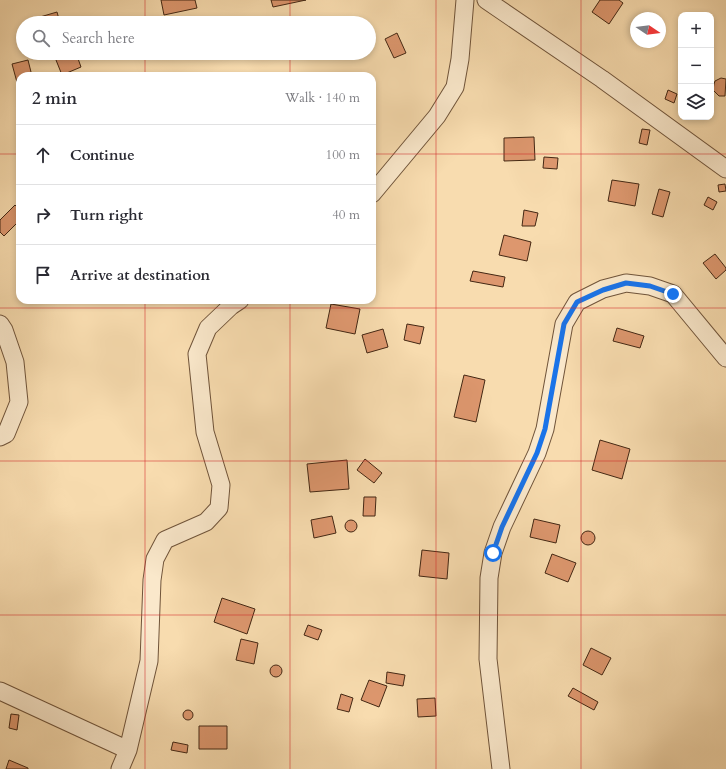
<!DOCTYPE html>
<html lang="en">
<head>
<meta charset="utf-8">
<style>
  :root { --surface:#fff; --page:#f7f7f7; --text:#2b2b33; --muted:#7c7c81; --line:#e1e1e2 }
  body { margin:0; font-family:Cardo,serif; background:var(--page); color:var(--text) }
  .controls { position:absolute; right:12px; top:12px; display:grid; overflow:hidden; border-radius:8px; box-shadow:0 2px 6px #0003 }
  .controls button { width:36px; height:36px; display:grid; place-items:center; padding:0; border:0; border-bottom:1px solid var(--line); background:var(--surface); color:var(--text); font:20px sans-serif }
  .compass { position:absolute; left:630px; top:12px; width:36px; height:36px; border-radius:50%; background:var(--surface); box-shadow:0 2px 6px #0003; rotate:103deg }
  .stop { position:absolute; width:12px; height:12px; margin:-9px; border:3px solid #1a73e8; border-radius:50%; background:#fff }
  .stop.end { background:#1a73e8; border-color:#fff; box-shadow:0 1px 4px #0008 }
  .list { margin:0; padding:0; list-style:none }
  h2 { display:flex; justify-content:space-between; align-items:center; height:52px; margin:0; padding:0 16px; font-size:17px }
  h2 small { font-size:13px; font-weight:400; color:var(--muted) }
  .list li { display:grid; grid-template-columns:26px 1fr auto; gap:12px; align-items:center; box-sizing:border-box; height:60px; padding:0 16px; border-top:1px solid var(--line) }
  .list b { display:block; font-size:15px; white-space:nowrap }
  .list em { font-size:13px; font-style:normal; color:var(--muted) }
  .icon { flex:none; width:22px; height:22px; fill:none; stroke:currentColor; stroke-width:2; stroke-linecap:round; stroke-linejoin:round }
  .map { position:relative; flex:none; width:726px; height:769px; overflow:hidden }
  .search { position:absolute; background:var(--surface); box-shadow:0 2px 6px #0003; left:16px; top:16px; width:360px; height:44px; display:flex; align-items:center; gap:10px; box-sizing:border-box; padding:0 14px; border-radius:22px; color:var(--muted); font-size:15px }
  .panel { position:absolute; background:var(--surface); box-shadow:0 2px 6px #0003; left:16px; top:72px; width:360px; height:232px; border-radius:12px }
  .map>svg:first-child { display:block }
  .building { fill:#dd976e; stroke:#432713 }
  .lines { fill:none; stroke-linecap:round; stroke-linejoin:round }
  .minor-casing { stroke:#70543a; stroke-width:19 }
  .minor { stroke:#fae8cb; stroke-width:17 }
  .route { stroke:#1a73e8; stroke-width:5 }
  .grid { fill:none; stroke:#d62828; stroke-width:1; stroke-opacity:0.55 }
</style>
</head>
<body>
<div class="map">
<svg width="726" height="769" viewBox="0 0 726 769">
  <rect width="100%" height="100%" fill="#f8dcaf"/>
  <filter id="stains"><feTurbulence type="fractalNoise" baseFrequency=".005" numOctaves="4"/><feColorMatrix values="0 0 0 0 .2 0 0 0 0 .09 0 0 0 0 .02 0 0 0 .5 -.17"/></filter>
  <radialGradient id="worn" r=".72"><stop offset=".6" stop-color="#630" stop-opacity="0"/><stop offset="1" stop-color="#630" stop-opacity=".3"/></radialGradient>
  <path class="building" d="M161 0H195L197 8 164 15Z
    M271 0H306L273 7Z
    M600 0H619L623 3 609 24 592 12Z
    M57 12 60 23H42L40 17Z
    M397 33 406 53 394 58 385 39Z
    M60 53H76L81 67 62 75 54 55Z
    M28 60 32 76H20V85L18 86 12 64Z
    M721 78 726 79 725 96H719L713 90 714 84 715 81Z
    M668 90 677 94 674 103 665 99Z
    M642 129 650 130 647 145 639 143Z
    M534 137 535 160 504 161V138Z
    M544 157 558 158 557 169 543 168Z
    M612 180 639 184 635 206 608 201Z
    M725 184 726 191 719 192 718 185Z
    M659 189 670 192 663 217 652 214Z
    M708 197 717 202 713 210 704 205Z
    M15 205 20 210V220L4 236 0 232V220Z
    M524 210 538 213 535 226H522Z
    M504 235 531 242 527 261 499 255Z
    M715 254 726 268V270L716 279 703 263Z
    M473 271 505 277 503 287 470 281Z
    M331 304 360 309 355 334 326 328Z
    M407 324 424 327 420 344 404 340Z
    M617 328 644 336 640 348 613 341Z
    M383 329 388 347 367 353 362 335Z
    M464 375 485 380 476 422 454 417Z
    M600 440 630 449 622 479 592 470Z
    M365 459 382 473 374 483 357 470Z
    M347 460 349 489 310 492 307 464Z
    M364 497H376L375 516H363Z
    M332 516 336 533 314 538 311 520Z
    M534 519 560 525 556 543 530 537Z
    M345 526a6 6 0 1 1 12 0a6 6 0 1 1-12 0Z
    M581 538a7 7 0 1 1 14 0a7 7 0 1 1-14 0Z
    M422 550 449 553 447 579 419 576Z
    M552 554 576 563 568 582 545 573Z
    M222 598 255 609 247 634 214 622Z
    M308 625 322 630 318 640 304 635Z
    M241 639 258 643 254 664 236 660Z
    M591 648 611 658 602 675 583 665Z
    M270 671a6 6 0 1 1 12 0a6 6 0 1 1-12 0Z
    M387 672 405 675 403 686 386 683Z
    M369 680 387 686 379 707 361 700Z
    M573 688 598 702 594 710 568 696Z
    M341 694 353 698 349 712 337 709Z
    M435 698 436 716 418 717 417 699Z
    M183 715a5 5 0 1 1 10 0a5 5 0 1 1-10 0Z
    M11 714 19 715 17 730 9 728Z
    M199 726H227V749H199Z
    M173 742 188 745 187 753 171 750Z
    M9 760 28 768V769H6Z"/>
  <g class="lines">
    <defs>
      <path id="minor" d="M486 0 602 79 726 169
        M372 194 437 116 455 87 460 59 465 0
        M0 324 4 330 15 362 19 402 6 434 0 437
        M0 691 128 750
        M120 769 128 750 149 661 152 580 155 559 165 540 206 522 219 508 221 485 205 432 197 354 208 328 231 306 240 300
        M501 769 488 659 489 578 493 553 502 527 537 453 545 429 564 324 577 302 603 289 626 283 650 286 673 294 726 358"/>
    </defs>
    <use href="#minor" class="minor-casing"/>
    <use href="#minor" class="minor"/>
  </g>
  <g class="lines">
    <path class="route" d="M493 553 502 527 537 453 545 429 564 324 577 302 603 290 626 283 650 286 673 294"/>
  </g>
  <path class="grid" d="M145 0V23M290 0V23M436 0V769M581 0V769M145 53V76M290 53V76M0 154H20M372 154H726M145 300V769M290 300V769M0 308H726M0 461H726M0 615H726"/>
  <rect width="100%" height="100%" filter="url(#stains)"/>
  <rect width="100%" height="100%" fill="url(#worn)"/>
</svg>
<div class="controls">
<button>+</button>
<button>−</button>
<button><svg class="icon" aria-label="layers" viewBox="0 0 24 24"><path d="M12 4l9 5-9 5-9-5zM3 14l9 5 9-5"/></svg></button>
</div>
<svg class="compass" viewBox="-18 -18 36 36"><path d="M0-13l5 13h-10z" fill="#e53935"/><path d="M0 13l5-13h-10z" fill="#7c7c81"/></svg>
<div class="stop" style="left:493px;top:553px"></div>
<div class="stop end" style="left:673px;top:294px"></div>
<div class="search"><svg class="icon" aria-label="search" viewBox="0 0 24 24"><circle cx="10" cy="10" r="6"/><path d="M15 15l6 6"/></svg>Search here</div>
<section class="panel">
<h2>2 min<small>Walk · 140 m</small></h2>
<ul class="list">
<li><svg class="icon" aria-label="ahead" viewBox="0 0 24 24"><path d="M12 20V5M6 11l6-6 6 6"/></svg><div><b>Continue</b></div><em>100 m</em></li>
<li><svg class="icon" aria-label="right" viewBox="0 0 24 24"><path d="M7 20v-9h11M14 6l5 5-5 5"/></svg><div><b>Turn right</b></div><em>40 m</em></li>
<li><svg class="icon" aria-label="arrive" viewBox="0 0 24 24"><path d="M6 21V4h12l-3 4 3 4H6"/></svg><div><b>Arrive at destination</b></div></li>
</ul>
</section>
</div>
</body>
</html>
